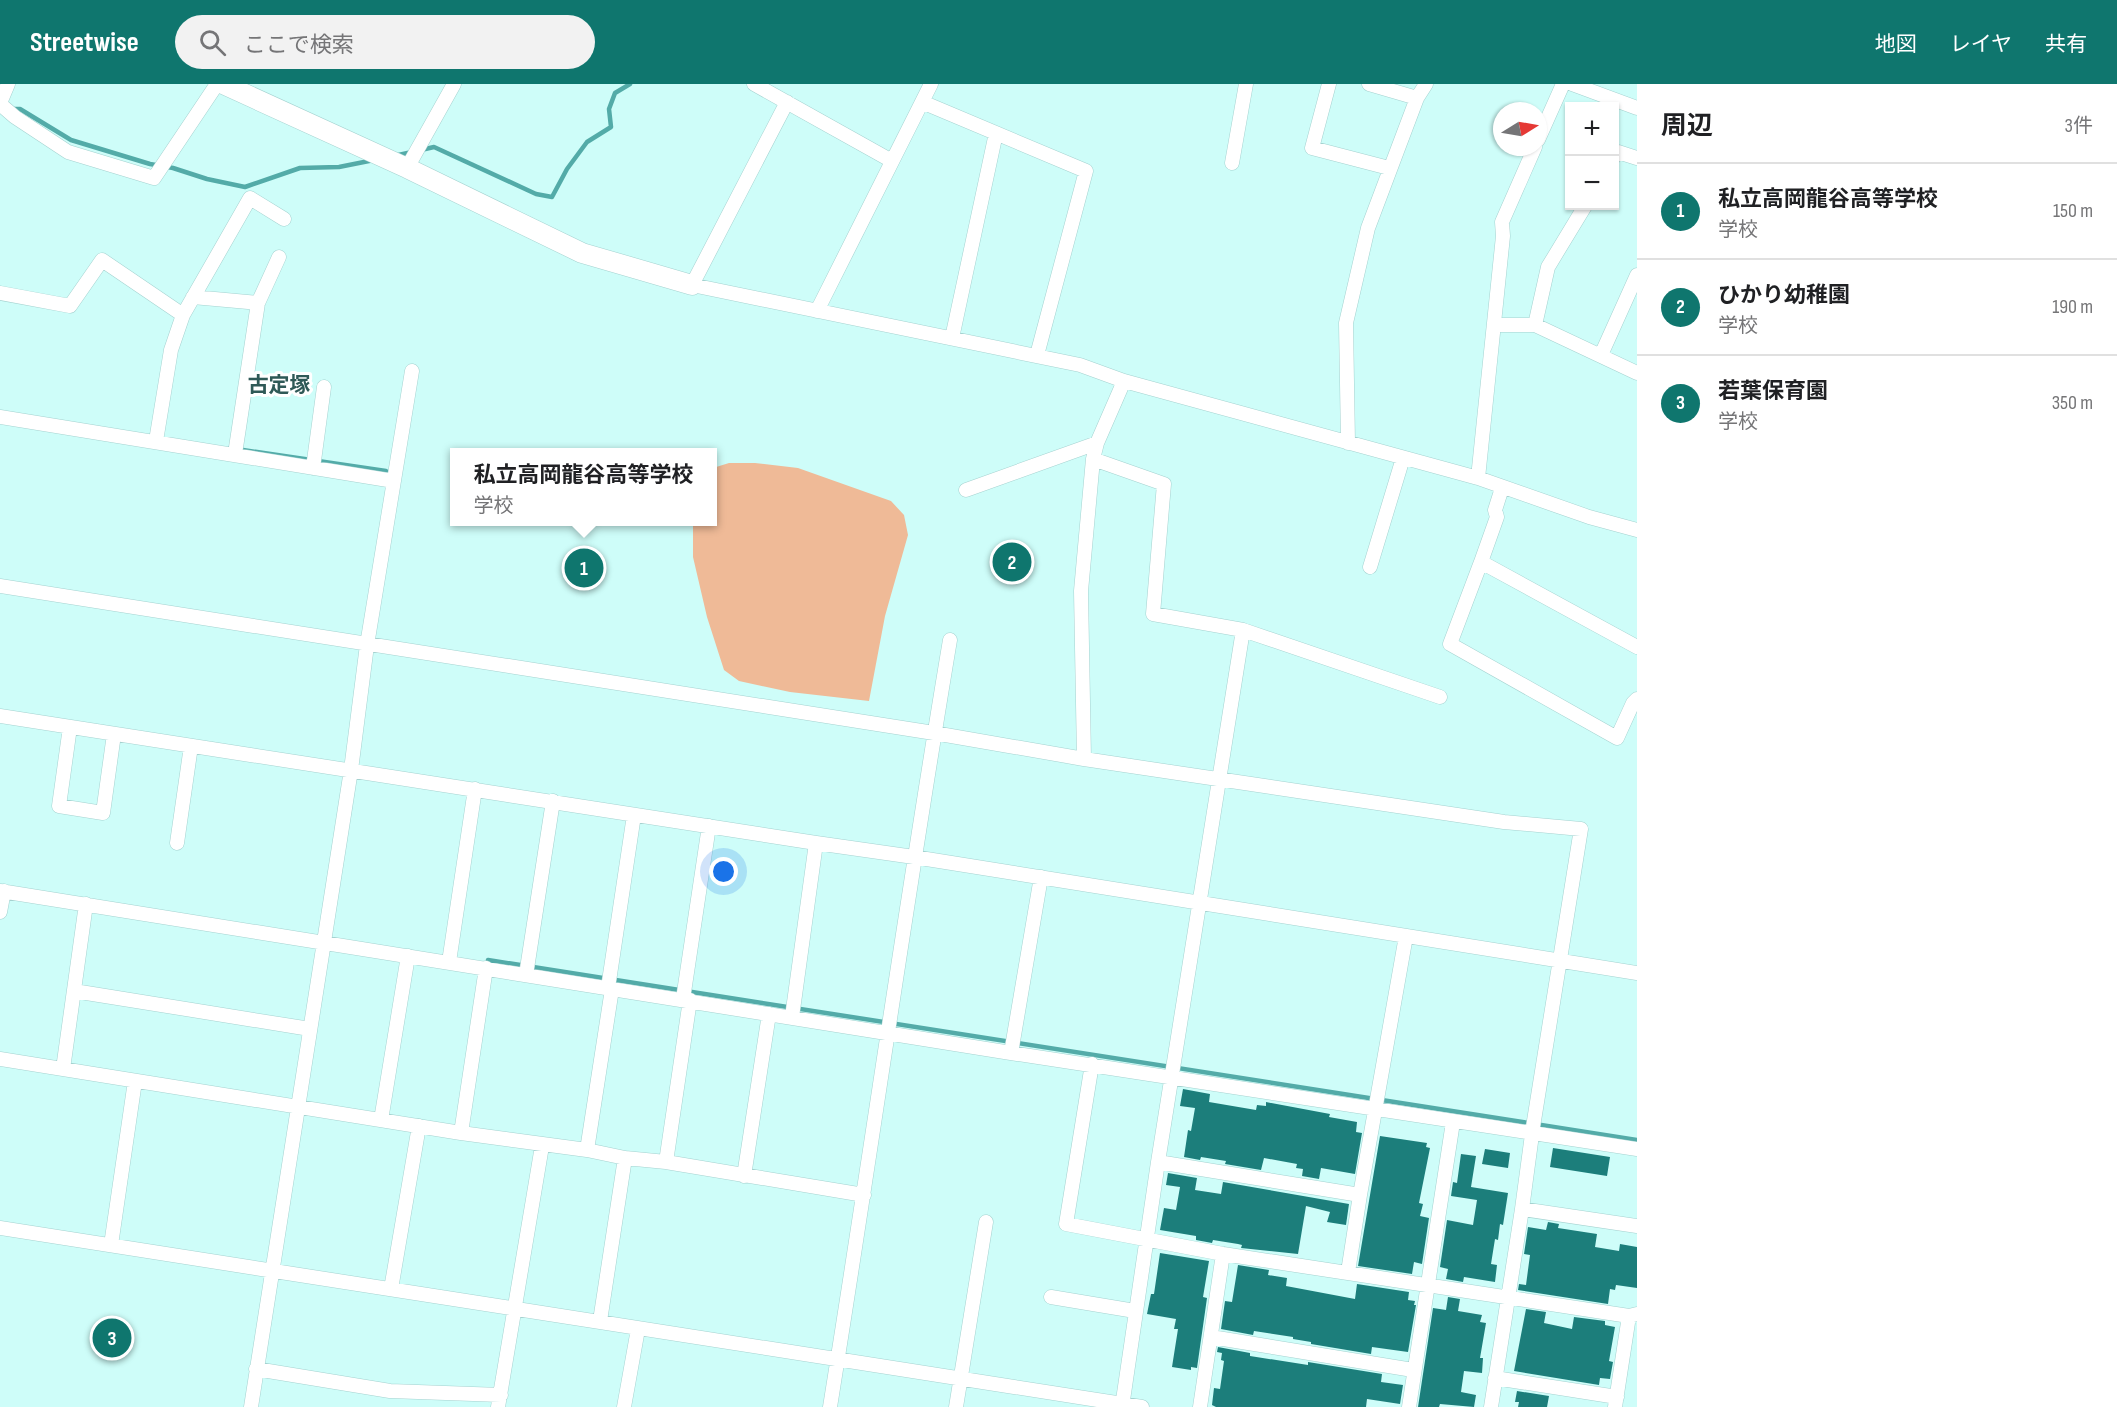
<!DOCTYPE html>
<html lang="ja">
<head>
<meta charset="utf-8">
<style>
  :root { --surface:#fff; --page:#f2f2f2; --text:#202124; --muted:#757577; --line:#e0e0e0; --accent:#0f766e }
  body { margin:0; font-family:"Sofia Sans Condensed","Noto Sans JP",sans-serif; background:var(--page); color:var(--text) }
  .controls { position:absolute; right:18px; top:18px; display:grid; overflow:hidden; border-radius:0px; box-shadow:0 2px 4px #0004 }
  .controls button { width:54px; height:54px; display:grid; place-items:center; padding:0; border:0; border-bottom:2px solid var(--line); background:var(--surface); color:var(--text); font:30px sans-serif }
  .compass { position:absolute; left:1493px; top:18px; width:54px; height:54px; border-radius:50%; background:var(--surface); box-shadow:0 2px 4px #0004; rotate:79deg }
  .you { position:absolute; left:724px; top:788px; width:21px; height:21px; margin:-15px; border:4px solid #fff; border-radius:50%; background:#1a73e8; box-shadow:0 0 0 9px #1a73e833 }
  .badge { display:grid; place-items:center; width:39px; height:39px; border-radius:50%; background:var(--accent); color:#fff; font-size:20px; font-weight:700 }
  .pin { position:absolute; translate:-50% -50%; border:3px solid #fff; box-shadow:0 2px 6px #0006 }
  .popup { position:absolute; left:450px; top:364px; width:267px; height:78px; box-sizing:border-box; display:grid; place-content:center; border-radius:0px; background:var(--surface); filter:drop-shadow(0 2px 4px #0005); font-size:20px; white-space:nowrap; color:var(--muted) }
  .popup b { font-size:22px; color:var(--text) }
  .popup::after { content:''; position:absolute; left:50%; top:100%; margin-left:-12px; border:12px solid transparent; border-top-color:var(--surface) }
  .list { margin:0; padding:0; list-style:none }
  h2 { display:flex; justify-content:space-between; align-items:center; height:78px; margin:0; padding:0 24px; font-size:26px }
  h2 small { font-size:20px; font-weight:400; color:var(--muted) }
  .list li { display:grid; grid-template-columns:39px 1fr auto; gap:18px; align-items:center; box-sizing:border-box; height:96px; padding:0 24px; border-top:2px solid var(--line) }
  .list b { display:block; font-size:22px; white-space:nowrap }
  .list p { margin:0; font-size:20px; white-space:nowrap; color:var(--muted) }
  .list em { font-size:20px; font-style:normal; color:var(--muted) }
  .icon { flex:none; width:33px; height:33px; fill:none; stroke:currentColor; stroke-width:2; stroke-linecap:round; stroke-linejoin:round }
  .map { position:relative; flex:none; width:1637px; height:1323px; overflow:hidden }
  header { display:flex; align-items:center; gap:36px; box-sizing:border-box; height:84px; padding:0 30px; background:var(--accent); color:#fff }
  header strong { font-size:28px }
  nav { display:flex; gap:33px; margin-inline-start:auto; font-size:21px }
  .search { width:420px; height:54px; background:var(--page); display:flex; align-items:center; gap:15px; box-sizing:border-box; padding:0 21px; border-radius:33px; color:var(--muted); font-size:22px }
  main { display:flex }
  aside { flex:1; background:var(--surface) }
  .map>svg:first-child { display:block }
  .green { fill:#efba97 }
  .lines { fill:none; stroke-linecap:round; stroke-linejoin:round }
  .stream { stroke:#53aba8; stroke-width:4.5 }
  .building { fill:#1c7e7b }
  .street-casing { stroke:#a5d2d0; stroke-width:15 }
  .secondary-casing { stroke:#a5d2d0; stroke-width:21 }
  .street { stroke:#fff; stroke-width:14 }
  .secondary { stroke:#fff; stroke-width:20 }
  .labels { text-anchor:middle; stroke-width:6; stroke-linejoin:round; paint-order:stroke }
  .neighbourhood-label { font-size:21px; font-weight:bold; fill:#2f5957; stroke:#fff }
</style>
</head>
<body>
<header>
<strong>Streetwise</strong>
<div class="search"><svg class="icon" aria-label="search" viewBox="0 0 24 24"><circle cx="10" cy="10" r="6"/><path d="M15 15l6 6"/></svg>ここで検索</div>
<nav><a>地図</a><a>レイヤ</a><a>共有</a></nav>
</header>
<main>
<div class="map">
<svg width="1637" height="1323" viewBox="0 0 1637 1323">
  <rect width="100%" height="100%" fill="#cefdf9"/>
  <path class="green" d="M729 379H755L798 384 891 417 904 431 908 451 885 532 869 617 790 608 739 597 724 586 707 533 693 473V438H713V384Z"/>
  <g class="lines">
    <path class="stream" d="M12 25H20L71 56 150 80 173 84 207 95 245 103 300 84 339 83 374 76
      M421 66 434 63 536 110 552 113 567 85 587 58 611 43 609 25 615 9 630 0
      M394 72 412 68
      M243 366 386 387
      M488 876 1637 1056"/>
  </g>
  <path class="building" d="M1183 1005 1210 1010 1209 1018 1256 1026 1257 1021 1266 1022V1018L1330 1030 1329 1033 1357 1038 1356 1048 1362 1049 1355 1090 1321 1084 1319 1095 1302 1092 1303 1085 1296 1084 1297 1080 1264 1074 1261 1086 1225 1080 1226 1077 1201 1073 1200 1076 1184 1073 1188 1046 1191 1047 1195 1024 1180 1022Z
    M1380 1052 1427 1059 1426 1063 1430 1064 1419 1119 1423 1120 1420 1132 1429 1134 1422 1180 1414 1178 1412 1190 1358 1182Z
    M1553 1064 1610 1073 1607 1092 1550 1083Z
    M1485 1065 1510 1069 1508 1084 1482 1080Z
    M1461 1070 1476 1072 1471 1103 1508 1109 1503 1141 1500 1140 1498 1156 1495 1155 1491 1180 1497 1181 1495 1198 1464 1193 1463 1198 1446 1195 1448 1185 1440 1183 1447 1136 1473 1141 1477 1116 1451 1112 1453 1098 1457 1099Z
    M1168 1089 1197 1094 1195 1106 1221 1110 1223 1098 1349 1120 1346 1141 1327 1138 1330 1128 1306 1122 1298 1170 1241 1164 1242 1161 1238 1160 1213 1156 1212 1159 1196 1156V1152L1160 1146 1164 1124 1176 1126 1180 1103 1166 1101Z
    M1548 1138 1559 1140 1558 1144 1597 1150 1595 1163 1619 1167 1620 1160 1637 1163V1204L1616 1201 1615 1206 1610 1205 1608 1220 1518 1206 1519 1200 1526 1201 1530 1171 1524 1170 1528 1143 1546 1146Z
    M1160 1169 1209 1177 1203 1213 1207 1214 1197 1284 1191 1283V1286L1172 1283 1178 1245H1174L1176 1235 1147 1230 1151 1210H1154Z
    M1238 1181 1269 1186 1268 1191 1287 1194 1286 1202 1355 1215 1357 1200 1409 1208 1408 1216 1415 1217 1414 1221H1416L1408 1268 1372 1263 1371 1270 1311 1260V1258L1293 1255V1253L1254 1247 1253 1251 1221 1245 1225 1217 1232 1218Z
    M1448 1213 1460 1215 1458 1227 1482 1231 1480 1238 1486 1239 1480 1274H1483L1482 1289 1464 1287 1461 1308 1476 1311 1474 1323 1440 1320 1439 1323H1418L1433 1224 1446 1226Z
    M1526 1225 1546 1228 1544 1239 1572 1245 1574 1233 1605 1237V1241L1615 1243 1609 1277 1613 1278 1610 1295 1600 1294 1599 1301 1514 1287Z
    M1218 1263 1250 1269V1272L1308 1281V1278L1382 1290 1381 1298 1403 1301 1400 1320 1367 1315 1366 1323H1216L1212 1321 1214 1304 1220 1305 1224 1277 1221 1276 1222 1269 1217 1268Z
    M1517 1307 1549 1312 1547 1323H1518L1519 1318H1515Z"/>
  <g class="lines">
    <defs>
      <path id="street" d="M754 0 892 77
        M1329 0 1312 64 1389 84
        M1369 0 1417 14
        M1572 0 1637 24
        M787 18 692 201 1080 281 1124 297 1478 394 1589 433 1637 446
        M922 18 1086 87 1037 271
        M0 19 8 0
        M0 20 15 33 68 68 154 94 217 0
        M1538 56 1563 0
        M1614 73 1618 68 1637 74
        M1232 79 1246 0
        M407 84 454 0
        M0 209 70 222 102 176 183 231
        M193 213 258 219
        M817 227 931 0
        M1494 241H1535L1637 289
        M1535 241 1548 183 1585 122
        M952 254 996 49
        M1601 271 1637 191
        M0 333 394 397
        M156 357 171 266 183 231 250 114 284 135
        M1348 359 1346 239 1368 144 1417 14 1426 0
        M235 370 258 219 279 173
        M1093 375 1164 400 1153 530 1243 546 1440 613
        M313 384 324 303
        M1478 394 1503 152 1502 138 1535 63
        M966 406 1097 359
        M1481 478 1497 433 1495 426 1502 404
        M1370 483 1403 374
        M0 502 934 649 1084 675 1504 738 1581 745 1533 1043 1522 1125 1491 1323
        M1637 563 1481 478 1450 560 1617 654 1633 619 1637 615
        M0 632 816 759 914 773 1637 889
        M70 643 59 722 103 729 114 650
        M1084 675 1081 507 1093 375 1097 359 1124 297
        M177 759 191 662
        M0 807 1011 969 1637 1065
        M0 828 4 807
        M449 878 475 705
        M526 891 553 717
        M608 904 634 731
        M74 907 310 945
        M683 915 709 742
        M792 933 816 759
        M1011 969 1041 793
        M0 975 461 1049 587 1066 625 1074 666 1078 864 1111
        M1092 980 1066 1140 1223 1170 1629 1232 1637 1230
        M63 985 86 820
        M381 1036 408 872
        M461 1049 486 884
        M587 1066 612 905
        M666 1078 690 916
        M1158 1078 1360 1111
        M744 1092 769 930
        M1522 1125 1637 1142
        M0 1144 1142 1323
        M111 1161 135 997
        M1348 1188 1360 1111 1406 852
        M391 1205 419 1042
        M1051 1213 1135 1227
        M600 1237 625 1074
        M1211 1253 1413 1286
        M256 1285 390 1307 501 1311
        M1495 1294 1617 1313
        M251 1323 351 686 367 561 412 287
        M498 1323 542 1062
        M624 1323 638 1245
        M830 1323C871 1068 907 811 950 556
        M956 1323 986 1138
        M1122 1323 1158 1078 1243 546
        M1200 1323 1223 1170
        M1409 1323 1453 1038
        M1615 1323 1629 1232"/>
      <path id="secondary" d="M223 0 407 84 582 169 692 201"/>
    </defs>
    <use href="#street" class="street-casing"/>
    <use href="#secondary" class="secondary-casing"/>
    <use href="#street" class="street"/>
    <use href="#secondary" class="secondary"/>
  </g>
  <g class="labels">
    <g class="neighbourhood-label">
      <text x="279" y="308">古定塚</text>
    </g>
  </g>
</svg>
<div class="controls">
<button>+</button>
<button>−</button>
</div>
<svg class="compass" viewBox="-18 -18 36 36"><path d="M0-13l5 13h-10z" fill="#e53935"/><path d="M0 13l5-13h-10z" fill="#757577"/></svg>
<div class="you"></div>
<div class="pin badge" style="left:584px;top:484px">1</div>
<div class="popup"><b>私立高岡龍谷高等学校</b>学校</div>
<div class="pin badge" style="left:1012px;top:478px">2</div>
<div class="pin badge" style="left:112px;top:1254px">3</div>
</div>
<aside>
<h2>周辺<small>3件</small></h2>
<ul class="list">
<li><span class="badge">1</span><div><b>私立高岡龍谷高等学校</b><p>学校</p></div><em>150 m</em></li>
<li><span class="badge">2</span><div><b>ひかり幼稚園</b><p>学校</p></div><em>190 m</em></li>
<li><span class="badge">3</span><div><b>若葉保育園</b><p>学校</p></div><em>350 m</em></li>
</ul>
</aside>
</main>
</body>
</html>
